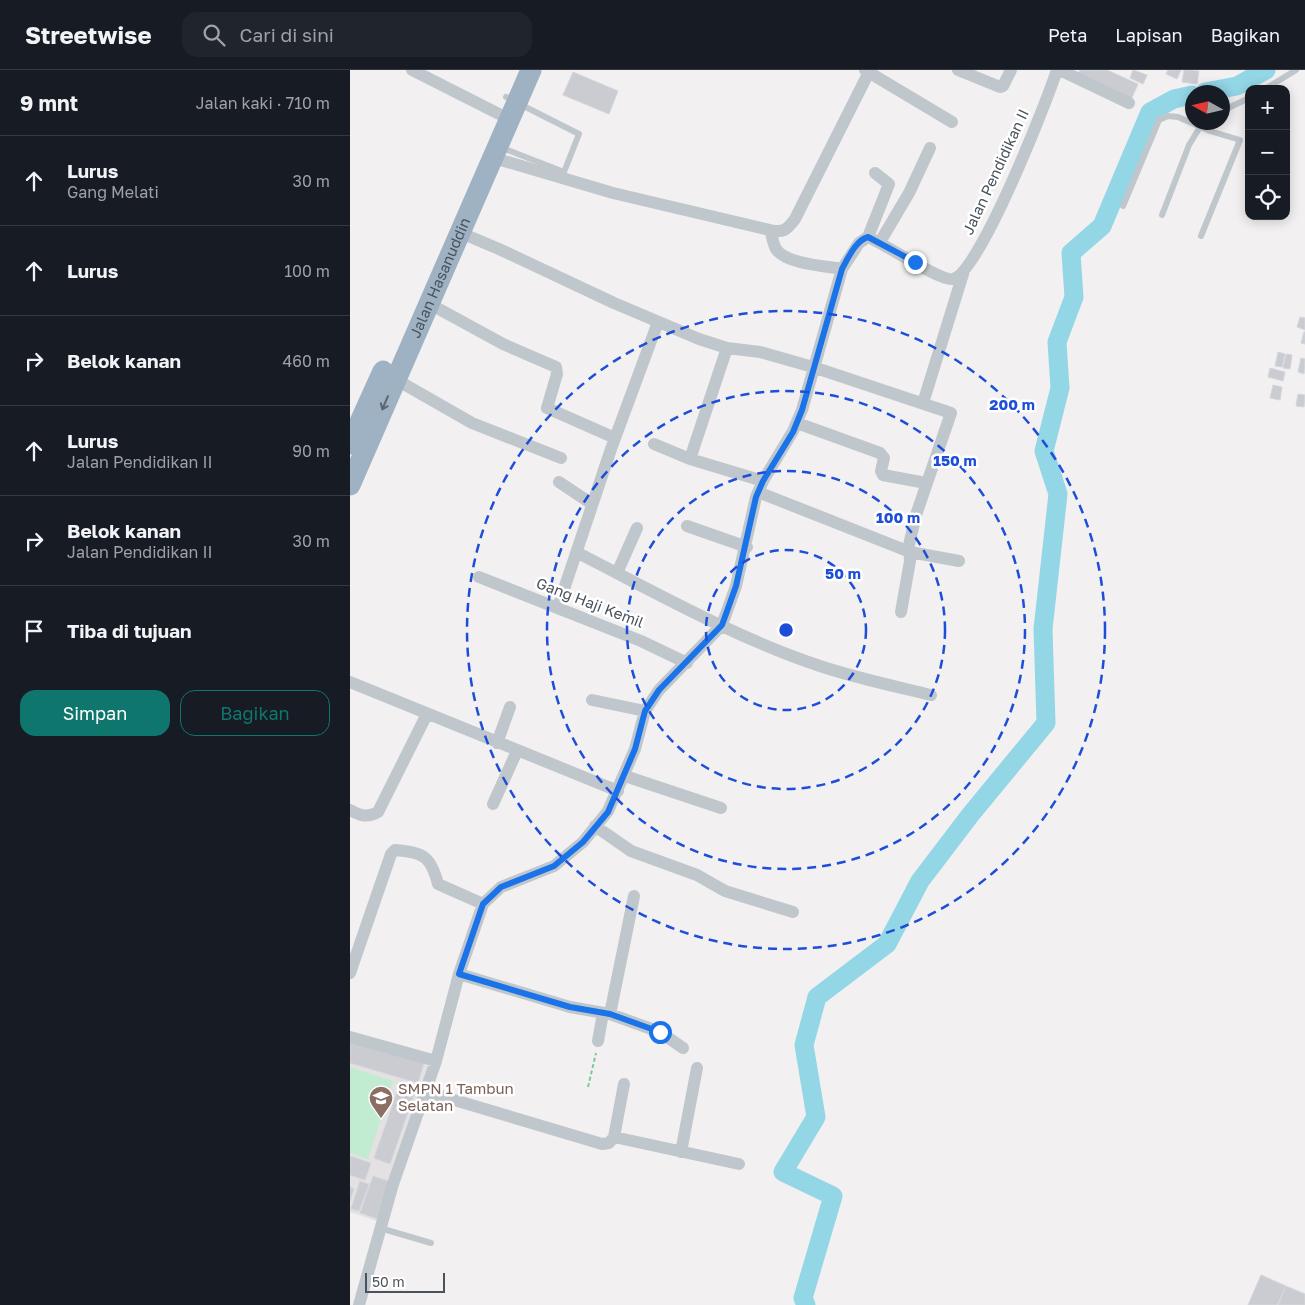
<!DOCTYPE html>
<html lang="id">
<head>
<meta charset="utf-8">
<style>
  :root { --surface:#171b24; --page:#20242c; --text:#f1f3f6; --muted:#9ea1a6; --line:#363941; --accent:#0f766e }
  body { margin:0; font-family:"Golos Text",sans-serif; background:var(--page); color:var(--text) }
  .controls { position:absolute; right:15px; top:15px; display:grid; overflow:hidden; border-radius:10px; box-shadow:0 2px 12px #0003 }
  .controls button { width:45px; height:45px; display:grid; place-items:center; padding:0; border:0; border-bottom:1px solid var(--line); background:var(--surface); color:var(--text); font:25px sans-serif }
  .compass { position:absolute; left:835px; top:15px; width:45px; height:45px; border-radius:50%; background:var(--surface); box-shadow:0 2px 12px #0003; rotate:278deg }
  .scale { position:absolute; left:15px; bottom:12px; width:80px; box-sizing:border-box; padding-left:5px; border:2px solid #49535c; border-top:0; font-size:14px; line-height:18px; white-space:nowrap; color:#49535c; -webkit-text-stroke:4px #fff; paint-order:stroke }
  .stop { position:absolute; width:15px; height:15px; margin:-11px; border:4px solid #1a73e8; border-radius:50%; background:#fff }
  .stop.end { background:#1a73e8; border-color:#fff; box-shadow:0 1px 5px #0008 }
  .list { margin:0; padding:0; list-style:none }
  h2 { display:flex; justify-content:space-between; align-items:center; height:65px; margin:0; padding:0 20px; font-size:21px }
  h2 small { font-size:16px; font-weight:400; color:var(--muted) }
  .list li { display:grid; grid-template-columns:32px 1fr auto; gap:15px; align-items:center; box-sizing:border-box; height:90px; padding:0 20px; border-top:1px solid var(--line) }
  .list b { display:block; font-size:19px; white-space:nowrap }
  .list p { margin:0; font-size:16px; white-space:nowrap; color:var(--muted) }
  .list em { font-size:16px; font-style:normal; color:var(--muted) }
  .actions { display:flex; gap:10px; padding:15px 20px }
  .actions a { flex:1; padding:11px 0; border:1px solid var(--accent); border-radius:15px; text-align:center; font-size:18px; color:var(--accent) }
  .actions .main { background:var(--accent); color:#fff }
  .icon { flex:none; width:28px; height:28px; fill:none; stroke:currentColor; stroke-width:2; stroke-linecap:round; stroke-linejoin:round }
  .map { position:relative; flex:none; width:955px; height:1235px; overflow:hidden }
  header { display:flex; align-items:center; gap:30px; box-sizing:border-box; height:70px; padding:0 25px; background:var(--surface); border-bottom:1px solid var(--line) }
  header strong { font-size:24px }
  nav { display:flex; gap:28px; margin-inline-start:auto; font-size:18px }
  .search { width:350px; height:45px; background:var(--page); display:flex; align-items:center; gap:12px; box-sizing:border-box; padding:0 18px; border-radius:15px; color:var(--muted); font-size:19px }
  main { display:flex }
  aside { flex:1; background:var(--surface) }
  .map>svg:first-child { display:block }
  .education { fill:#e3e1e1 }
  .park { fill:#c2ecd2 }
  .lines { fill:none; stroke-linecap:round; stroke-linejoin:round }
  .river { stroke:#93d6e6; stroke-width:19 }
  .building { fill:#caccd2; stroke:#d4d6db }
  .path { stroke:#7dc8a1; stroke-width:2; stroke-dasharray:4 2.5; stroke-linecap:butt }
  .service { stroke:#bfc7cd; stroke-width:6 }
  .minor { stroke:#bfc7cd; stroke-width:12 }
  .trunk { stroke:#9fb2c4; stroke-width:21 }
  .oneway { stroke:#5a6671 }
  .route { stroke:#1a73e8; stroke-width:6 }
  .ring { fill:none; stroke:#1d4ed8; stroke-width:2.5; stroke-dasharray:9 6 }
  .labels { text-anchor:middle; stroke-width:5; stroke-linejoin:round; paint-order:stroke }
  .street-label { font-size:15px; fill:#49535c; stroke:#fff }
  .education-label { font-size:15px; fill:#785e54; stroke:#fff; text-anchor:start }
  .centre { fill:#1d4ed8; stroke:#fff; stroke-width:2.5 }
  .ring-label { font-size:15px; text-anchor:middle; font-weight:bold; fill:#1d4ed8; stroke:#fff; stroke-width:5; stroke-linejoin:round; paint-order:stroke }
</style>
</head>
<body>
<header>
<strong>Streetwise</strong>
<div class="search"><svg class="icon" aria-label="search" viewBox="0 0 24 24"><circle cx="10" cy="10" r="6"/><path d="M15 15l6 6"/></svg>Cari di sini</div>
<nav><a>Peta</a><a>Lapisan</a><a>Bagikan</a></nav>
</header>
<main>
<aside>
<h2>9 mnt<small>Jalan kaki · 710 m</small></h2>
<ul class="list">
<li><svg class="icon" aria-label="ahead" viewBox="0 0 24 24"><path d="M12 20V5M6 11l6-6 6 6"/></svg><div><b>Lurus</b><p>Gang Melati</p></div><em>30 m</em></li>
<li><svg class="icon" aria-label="ahead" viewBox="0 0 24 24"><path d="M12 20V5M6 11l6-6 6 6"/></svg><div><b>Lurus</b></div><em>100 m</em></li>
<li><svg class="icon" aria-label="right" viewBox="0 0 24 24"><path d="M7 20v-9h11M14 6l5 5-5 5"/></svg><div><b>Belok kanan</b></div><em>460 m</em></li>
<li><svg class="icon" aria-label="ahead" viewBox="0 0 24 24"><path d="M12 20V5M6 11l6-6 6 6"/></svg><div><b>Lurus</b><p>Jalan Pendidikan II</p></div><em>90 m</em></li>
<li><svg class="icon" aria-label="right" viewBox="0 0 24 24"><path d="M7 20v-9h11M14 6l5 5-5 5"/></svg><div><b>Belok kanan</b><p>Jalan Pendidikan II</p></div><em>30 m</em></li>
<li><svg class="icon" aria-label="arrive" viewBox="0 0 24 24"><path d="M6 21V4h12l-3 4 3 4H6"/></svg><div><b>Tiba di tujuan</b></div></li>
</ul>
<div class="actions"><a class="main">Simpan</a><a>Bagikan</a></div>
</aside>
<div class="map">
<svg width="955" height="1235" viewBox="0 0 955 1235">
  <rect width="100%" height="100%" fill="#f2f0f0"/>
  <path class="education" d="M0 969 80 992 29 1152 0 1142Z"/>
  <path class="park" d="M0 997 43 1011 18 1089 0 1083Z"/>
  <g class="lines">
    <path class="river" d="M855 22 887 16 916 0
      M456 1235 453 1228 483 1126 433 1102 466 1047 454 975 467 927 537 874 570 811 621 744 696 653 693 559 708 424 694 381 710 318 707 272 724 227 721 183 752 156 800 42 824 29 842 25"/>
  </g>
  <path class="building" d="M730 0H757L788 14 781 30 727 6Z
    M783 0 797 5 793 14 780 8Z
    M818 0H831L827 9 816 4Z
    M834 0 849 1 847 14 832 12Z
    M223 2 268 21 259 44 213 25Z
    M950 247 955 248V260L947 257Z
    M954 262H955V274L951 273Z
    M928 282 935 284 932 297 925 296Z
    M936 284 942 285 940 299 933 298Z
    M951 288 955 289 954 304 948 302Z
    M920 298 935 302 933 311 918 307Z
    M923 315 932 317 930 330 920 328Z
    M948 324 955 325 954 337 946 336Z
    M0 970 74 992 68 1013 0 993Z
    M51 1011 67 1016 40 1094 24 1088Z
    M0 1086 21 1093 15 1110 0 1105Z
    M23 1106 41 1112 28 1149 10 1143Z
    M10 1111 19 1114 9 1141 1 1139Z
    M0 1117 4 1119 0 1131Z
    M911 1205 936 1216 927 1235H898Z
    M936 1216 955 1224V1235H928Z"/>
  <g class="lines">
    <path class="path" d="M238 1017 246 983"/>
    <path class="service" d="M915 19 946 0
      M872 41 899 28
      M860 61 864 52
      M150 77 214 102 229 64 156 27
      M773 136 809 50 818 46 828 47 860 61 890 70 851 166
      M812 145 839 75 850 57
      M30 1158 81 1173"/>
    <path class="minor" d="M62 0 149 44
      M515 0 602 52
      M608 0 650 17 653 16 661 0
      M710 0 779 33
      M144 88 263 123 420 160C422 165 423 174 426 179 436 194 475 196 492 199
      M420 160C433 163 437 160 445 149L520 0
      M111 163 149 179 264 233 349 269 377 278 410 282 463 297 601 343 566 445 559 475 560 491 551 542
      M518 167 539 114 525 103
      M530 172 559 123 580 78
      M78 233 153 274 206 297 207 304 197 338 265 368
      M45 309 122 353 211 388
      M573 333 613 204
      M447 353 530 383 534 388 531 401 533 405 576 413
      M304 374 340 389 413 411
      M340 389 377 278
      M209 412 242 434
      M408 422 560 482 609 491
      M337 456 397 477
      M228 483C306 523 386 568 470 596 506 608 544 616 581 625
      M267 503 287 458
      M129 507 291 571 337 593
      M208 537 261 379 308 252
      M0 612 268 721
      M242 630 295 641
      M147 673 160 637
      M275 706 371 738
      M143 734 167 681
      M0 740C11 746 17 748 28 742L77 644
      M245 756 281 781 347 805 375 821 443 842
      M0 903 41 784 45 780C74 782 81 787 88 814L133 834
      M109 904 220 937 260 944 310 962 333 978
      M260 944 284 826
      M0 967 86 991
      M248 971 253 943
      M74 1021 252 1074 259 1073 264 1067 274 1014
      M264 1067 389 1094
      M331 1082 347 998
      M9 1235 43 1114 86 991 109 904 133 834 151 817 204 796 233 772 258 741 285 679 295 641 309 620 372 555 386 516 406 427 413 411 443 361 452 340 492 199 509 173 518 167C535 174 591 212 603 209 629 204 697 31 707 0"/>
    <g class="trunk">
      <path d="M0 374 33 301"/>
      <path id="s1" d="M0 415 181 0"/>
    </g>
  </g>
  <defs><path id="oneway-shaft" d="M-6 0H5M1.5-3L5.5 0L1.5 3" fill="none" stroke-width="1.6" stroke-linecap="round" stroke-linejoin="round" transform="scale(1.25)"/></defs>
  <use class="oneway" href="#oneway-shaft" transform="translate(35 333) rotate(113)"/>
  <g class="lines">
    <path class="route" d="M310 962 260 944 220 937 109 904 133 834 151 817 204 796 233 772 258 742 285 679 295 641 309 620 372 555 386 516 406 427 413 411 443 362 452 340 492 199C498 188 506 170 518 167L565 192"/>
  </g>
  <g class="ring">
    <circle cx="436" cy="560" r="80"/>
    <circle cx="436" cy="560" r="159"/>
    <circle cx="436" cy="560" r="239"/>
    <circle cx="436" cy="560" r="319"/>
  </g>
  <defs>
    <symbol id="school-pin" viewBox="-11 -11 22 30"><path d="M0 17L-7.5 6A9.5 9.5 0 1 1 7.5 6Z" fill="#8d6e63" stroke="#fff"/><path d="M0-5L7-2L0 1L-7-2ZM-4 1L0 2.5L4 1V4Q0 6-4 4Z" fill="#fff"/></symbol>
  </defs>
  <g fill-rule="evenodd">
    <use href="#school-pin" x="17" y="1014" width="28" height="38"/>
  </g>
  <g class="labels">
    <g class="street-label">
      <text transform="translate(646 102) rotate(-65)" y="5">Jalan Pendidikan II</text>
      <text dy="5" stroke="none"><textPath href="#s1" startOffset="226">Jalan Hasanuddin</textPath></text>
      <text transform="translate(240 533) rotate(21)" y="5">Gang Haji Kemil</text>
    </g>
    <g class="education-label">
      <text x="48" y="1024">SMPN 1 Tambun<tspan x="48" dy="17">Selatan</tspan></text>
    </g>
  </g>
  <circle cx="436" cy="560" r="8" class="centre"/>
  <g class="ring-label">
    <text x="662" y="340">200 m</text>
    <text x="605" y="396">150 m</text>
    <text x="548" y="453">100 m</text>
    <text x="493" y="509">50 m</text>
  </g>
</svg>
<div class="controls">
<button>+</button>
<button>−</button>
<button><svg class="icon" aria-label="locate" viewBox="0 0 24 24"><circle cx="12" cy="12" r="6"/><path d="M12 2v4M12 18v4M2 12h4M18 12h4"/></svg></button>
</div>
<svg class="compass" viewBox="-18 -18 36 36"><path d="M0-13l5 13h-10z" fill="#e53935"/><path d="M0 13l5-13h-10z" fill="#9ea1a6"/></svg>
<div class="scale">50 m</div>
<div class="stop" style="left:310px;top:962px"></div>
<div class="stop end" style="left:565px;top:192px"></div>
</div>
</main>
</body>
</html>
